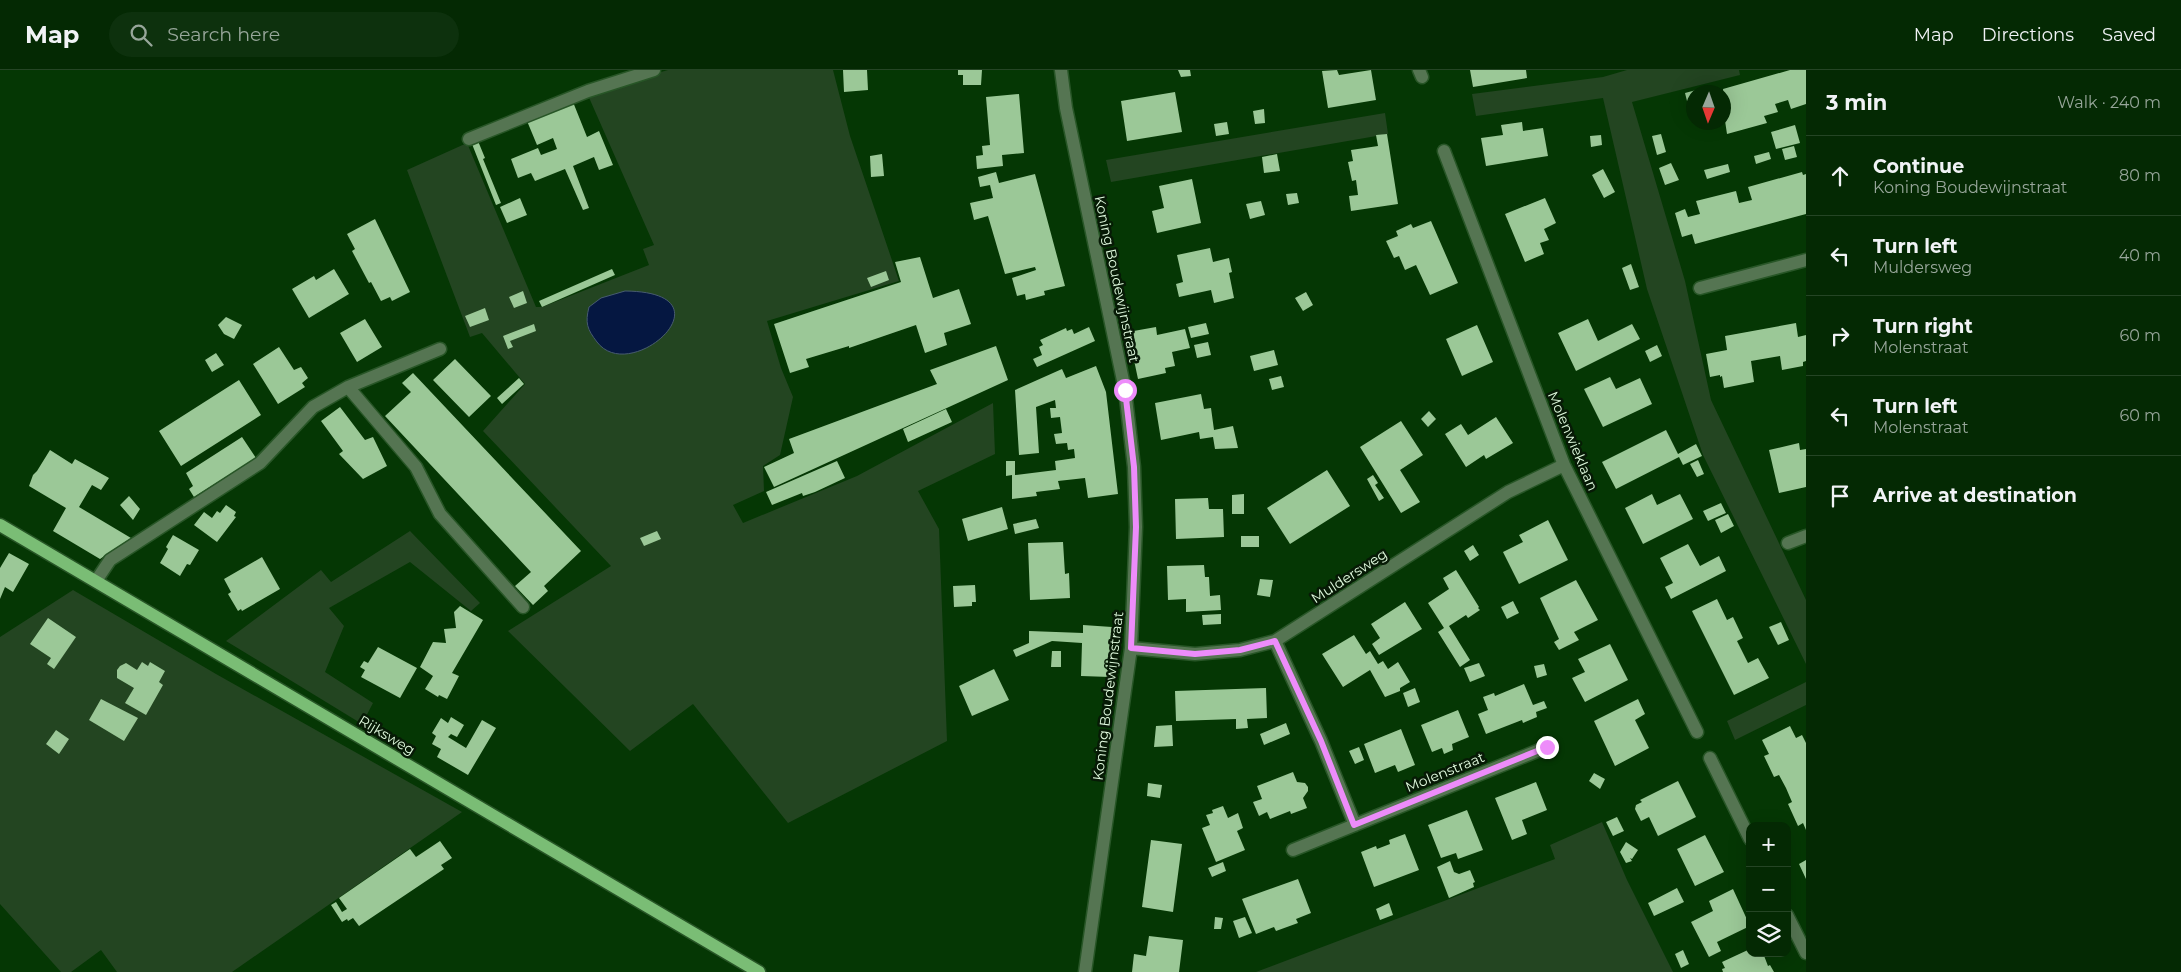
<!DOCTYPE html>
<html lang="en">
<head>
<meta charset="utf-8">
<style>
  :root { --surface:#042903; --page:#0d310d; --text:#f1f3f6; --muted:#97a69a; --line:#254525 }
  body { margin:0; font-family:Montserrat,sans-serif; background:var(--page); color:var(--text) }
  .controls { position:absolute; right:15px; bottom:15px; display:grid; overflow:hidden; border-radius:10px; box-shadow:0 5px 20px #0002 }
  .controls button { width:45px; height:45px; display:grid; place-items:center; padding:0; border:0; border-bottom:1px solid var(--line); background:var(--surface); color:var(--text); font:25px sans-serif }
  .compass { position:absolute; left:1686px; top:15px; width:45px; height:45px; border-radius:50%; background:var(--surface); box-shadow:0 5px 20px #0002; rotate:182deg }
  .stop { position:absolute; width:15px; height:15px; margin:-11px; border:4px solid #ed8cfa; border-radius:50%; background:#fff }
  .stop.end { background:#ed8cfa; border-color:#fff; box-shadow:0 1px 5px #0008 }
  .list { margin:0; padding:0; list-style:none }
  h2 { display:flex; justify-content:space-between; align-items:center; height:65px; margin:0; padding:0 20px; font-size:21px }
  h2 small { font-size:16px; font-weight:400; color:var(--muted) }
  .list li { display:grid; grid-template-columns:32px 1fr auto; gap:15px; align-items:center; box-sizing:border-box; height:80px; padding:0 20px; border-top:1px solid var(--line) }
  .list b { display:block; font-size:19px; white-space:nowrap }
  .list p { margin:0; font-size:16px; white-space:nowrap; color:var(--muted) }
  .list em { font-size:16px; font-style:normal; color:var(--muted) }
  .icon { flex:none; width:28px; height:28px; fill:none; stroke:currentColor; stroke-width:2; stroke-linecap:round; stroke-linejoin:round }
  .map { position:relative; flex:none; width:1806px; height:902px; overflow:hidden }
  header { display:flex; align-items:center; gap:30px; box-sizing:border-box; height:70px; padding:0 25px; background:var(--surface); border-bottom:1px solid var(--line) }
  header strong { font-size:24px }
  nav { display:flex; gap:28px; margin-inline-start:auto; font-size:18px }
  .search { width:350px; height:45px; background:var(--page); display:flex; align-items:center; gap:12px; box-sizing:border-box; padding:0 18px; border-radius:28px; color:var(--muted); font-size:19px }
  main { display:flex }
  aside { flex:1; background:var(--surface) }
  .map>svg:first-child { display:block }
  .green { fill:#234521 }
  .water { fill:#051741; stroke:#475b70 }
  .building { fill:#9bc897 }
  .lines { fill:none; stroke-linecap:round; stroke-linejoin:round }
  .minor-casing { stroke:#285627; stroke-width:15 }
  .major-casing { stroke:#285627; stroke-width:15 }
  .minor { stroke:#557552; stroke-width:12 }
  .major { stroke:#7abd75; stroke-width:12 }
  .route { stroke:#ed8cfa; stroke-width:6 }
  .labels { text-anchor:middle; stroke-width:5; stroke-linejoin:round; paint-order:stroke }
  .street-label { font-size:14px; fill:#e0fade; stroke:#071a06 }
</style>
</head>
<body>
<header>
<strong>Map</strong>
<div class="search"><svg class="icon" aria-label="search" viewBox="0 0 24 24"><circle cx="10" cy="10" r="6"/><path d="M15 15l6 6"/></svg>Search here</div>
<nav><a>Map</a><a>Directions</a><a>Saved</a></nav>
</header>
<main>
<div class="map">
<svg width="1806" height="902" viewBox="0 0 1806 902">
  <rect width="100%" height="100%" fill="#053704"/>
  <path class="green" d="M668 0H833L850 66 899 211 767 251 781 298 793 327 780 385 763 396 764 421 733 435 743 453 857 406 993 333 995 384 918 421 939 459 947 671 788 753 693 634 630 681 508 561 611 496 483 361 525 314 482 263 470 267 407 100 467 73 536 237H542L649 195 643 179 654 175 587 23Z
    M1627 0H1739L1740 5 1632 32 1685 211 1711 330 1806 530V594L1703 385 1647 219 1603 28 1476 46 1472 24 1603 7Z
    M1385 43 1388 64 1111 112 1106 90Z
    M410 461 480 533 471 541 410 492 329 538 344 556 325 602 373 633 362 654 226 571 321 500 331 512Z
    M73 520 216 604 462 742 232 902H117L101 880 71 902H61L0 834V567Z
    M1806 612V635L1735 670 1727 651Z
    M1602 752 1627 810 1673 902H1256L1555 789 1550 775Z"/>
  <path class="water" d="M625 221C736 222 631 317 597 272 587 259 585 253 589 237L601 228Z"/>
  <path class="building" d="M843 0H867L868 20 844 22Z
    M958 0H982L981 15H963V5H958Z
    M1178 0H1190L1191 6 1181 7Z
    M1337 0 1339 5 1371 0 1376 30 1328 38 1322 1Z
    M1470 0H1526L1527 8 1473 17Z
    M1790 0H1806V34L1791 39 1788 30 1775 34 1778 42 1764 46 1767 53 1727 64 1724 44 1730 42 1726 31 1724 30 1723 19Z
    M1700 19 1701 22H1694V46L1691 47 1685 23Z
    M1175 22 1182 62 1127 71 1121 31Z
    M1019 24 1024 83 1002 85 1003 96 977 99 976 86 983 85 982 76 990 75 986 27Z
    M573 32 587 67 599 61 613 95 599 100 594 87 573 96 589 138 583 140 565 99 535 111 531 103 518 108 511 89 538 78 541 85 557 79 553 68 537 75 527 51Z
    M1264 39 1265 53 1255 54 1253 41Z
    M1227 52 1229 64 1216 66 1214 54Z
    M1522 52 1523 61 1543 58 1548 86 1486 96 1481 68 1503 65 1501 55Z
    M1795 55 1800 73 1776 79 1771 62Z
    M1387 64 1398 134 1351 141 1349 126 1358 125 1356 110 1352 111 1348 92 1353 91 1351 80 1378 76 1376 65Z
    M1661 64 1666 82 1657 85 1652 66Z
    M1601 65 1602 75 1591 77 1590 66Z
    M478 71 485 88 483 89 501 133 496 135 472 74Z
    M1794 76 1797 87 1785 90 1782 79Z
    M1769 82 1771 89 1756 94 1754 86Z
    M882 84 884 106 871 107 870 86Z
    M1277 84 1280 101 1264 103 1262 87Z
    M1671 93 1679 110 1665 115 1659 98Z
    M1728 94 1730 102 1707 109 1704 100Z
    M1603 99 1615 122 1604 128 1592 105Z
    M996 102 999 113 1035 104 1065 216 1044 221 1045 225 1026 230 1025 224 1017 226 1012 208 1036 200 1035 197 1005 204 988 146 974 150 970 133 993 128 990 115 980 117 978 107Z
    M1802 102 1803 105 1806 104V144L1695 174 1692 164 1682 167 1675 143 1685 139 1688 147 1700 144 1696 131 1736 121 1739 133 1752 130 1748 117Z
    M1192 109 1201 153 1157 163 1152 141 1164 138 1159 116Z
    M1297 123 1299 133 1288 135 1286 124Z
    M520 128 527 145 507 153 500 137Z
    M1545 128 1556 153 1544 159 1549 170 1540 173 1544 184 1525 192 1505 144Z
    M1261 131 1265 145 1250 149 1246 134Z
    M375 149 410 222 392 231 390 227 381 231 371 212 369 213 352 181 355 179 347 164Z
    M1431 151 1458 213 1430 225 1416 195 1405 200 1399 186 1394 188 1386 171 1398 166 1396 161 1411 154 1413 158Z
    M1210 178 1213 192 1229 188 1232 202 1229 203 1234 228 1214 233 1211 220 1179 227 1176 214 1183 212 1177 185Z
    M920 187 933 228 959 219 971 254 944 263 947 275 925 283 916 255 849 278V276L806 289 809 297 790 303 774 254 901 212 895 192Z
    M1631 194 1639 217 1630 220 1622 198Z
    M334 199 349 224 309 248 292 219 314 206 316 210Z
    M612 199 615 205 542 237 539 231Z
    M886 201 889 210 871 217 867 208Z
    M523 221 527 233 514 238 509 227Z
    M1306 222 1313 235 1303 241 1295 228Z
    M485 238 489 250 470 257 465 246Z
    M226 247 242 255 234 269 224 264 218 255Z
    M365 249 382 277 357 292 340 263Z
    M1588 249 1598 271 1632 254 1640 269 1576 301 1558 263Z
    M1206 253 1209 264 1191 268 1188 257Z
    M1796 253 1798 267 1806 265V291L1803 292V296L1782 300 1780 286 1751 291 1754 312 1724 318 1722 306 1720 307V305L1710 307 1706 284 1727 280 1725 266Z
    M534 254 536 261 510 271 513 277 508 279 503 266Z
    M1477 255 1493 292 1462 306 1446 269Z
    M1089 257 1095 271 1037 297 1033 289 1042 285 1039 277 1043 275 1040 270 1066 258 1067 261 1072 259 1074 264Z
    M1156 257 1157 265 1185 259 1190 278 1172 282 1175 296 1165 298 1166 303 1138 309 1128 262Z
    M1208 272 1211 285 1197 288 1194 275Z
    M1657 275 1662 286 1650 292 1645 281Z
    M996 276 1008 310 774 417 764 397 794 383 789 369 937 314 930 300Z
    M279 277 294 300 301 297 308 308 302 313 305 317 278 334 253 294Z
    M1274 280 1278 295 1254 301 1250 286Z
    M216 283 224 295 212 302 205 290Z
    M455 289 491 326 469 347 433 310Z
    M1096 296 1106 322 1118 424 1088 428 1085 408 1058 411 1060 419 1036 422 1037 426 1012 429V405L1006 406V391H1015V405L1056 400 1055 391 1075 388 1074 379 1068 380 1067 373 1056 374 1054 364 1062 363 1060 347 1051 348 1050 338H1056L1055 330 1036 337 1039 383 1019 385 1015 320 1062 299 1066 308Z
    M413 303 581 481 544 516 548 521 533 535 515 516 531 502 385 346 411 322 402 313Z
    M1281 306 1284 317 1272 320 1269 309Z
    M1610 307 1616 319 1640 308 1652 334 1603 357 1584 319Z
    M519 308 524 314 502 334 497 328Z
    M239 310 261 345 181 396 159 361Z
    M1201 324 1204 339 1211 338 1214 360 1233 356 1238 378 1215 379 1213 367 1200 369 1199 362 1161 370 1155 333Z
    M340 337 365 370 373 367 387 396 363 409 339 384 343 381 321 351Z
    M946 339 952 352 908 372 903 359Z
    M1429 341 1436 349 1428 357 1421 349Z
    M1496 347 1513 373 1486 389 1484 385 1466 397 1445 364 1461 354 1468 365Z
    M1401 351 1423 385 1400 400 1420 432 1401 443 1360 377Z
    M1666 360 1678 384 1696 374 1702 386 1683 395 1679 387 1616 419 1602 392Z
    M242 367 256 388 194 427 189 419 193 416 186 403Z
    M1799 373 1800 380 1806 379V417L1779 423 1769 380Z
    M50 380 72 394 75 389 109 408 101 420 92 415 79 437 131 468 100 489 53 461 66 438 29 416 33 405 37 401Z
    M1698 390 1704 404 1697 407 1690 394Z
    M837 391 845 408 815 422 803 426 802 423 772 435 766 422Z
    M1327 400 1350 436 1290 474 1267 438Z
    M1373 405 1378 413 1375 415 1384 428 1379 431 1367 409Z
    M1244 424V444H1232V425Z
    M1652 424 1657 435 1680 424 1693 449 1643 474 1625 438Z
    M129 426 140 439 133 450 120 435Z
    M1208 428 1209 439H1223L1224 467 1176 469 1175 429Z
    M1721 433 1726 443 1708 451 1703 441Z
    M226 435 236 442 234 446 236 447 217 472 194 455 204 442 212 448 217 441 220 443Z
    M1002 437 1008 459 968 471 962 449Z
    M1728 444 1734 456 1721 463 1715 450Z
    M1036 449 1039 458 1015 464 1013 454Z
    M1548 450 1568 490 1519 514 1503 482 1523 472 1519 465Z
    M657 461 661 469 644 476 640 468Z
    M173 465 199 480 190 495 187 494 180 506 160 493 168 479 166 477Z
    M1241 466H1259V477H1241Z
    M1063 472 1065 504 1069 503 1070 528 1030 530 1028 473Z
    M1688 474 1700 496 1719 486 1726 501 1671 529 1665 517 1673 513 1660 488Z
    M1473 475 1479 485 1470 491 1464 481Z
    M9 483 29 494 13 522 5 517 0 529V498Z
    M262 487 280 519 242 541 241 539 238 541 228 524 231 522 224 509Z
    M1204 495 1205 507H1209L1210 526 1220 525 1221 540 1186 542V529L1168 530 1167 496Z
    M1456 500 1479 537 1478 538 1480 540 1468 548 1466 545 1449 556 1470 590 1460 597 1438 562 1444 558 1428 533 1449 519 1443 508Z
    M1260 509 1273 510 1270 527 1257 525Z
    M1576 510 1598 550 1574 562 1579 570 1559 580 1554 572 1559 569 1540 528Z
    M975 515 976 532H972V536L954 537 953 516Z
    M1717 529 1727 550 1733 547 1743 568 1737 571 1748 593 1758 588 1769 608 1734 625 1692 541Z
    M1513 531 1519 543 1507 549 1501 537Z
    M1405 532 1422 559 1379 585 1372 574 1380 568 1371 554Z
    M460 536 483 550 452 603 459 606 447 629 439 625 438 627 425 619 433 606 420 597 433 572 446 573 444 559 456 558 454 542Z
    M1221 544V554L1203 555 1202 545Z
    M48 548 76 567 54 599 47 594 51 588 30 574Z
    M1781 552 1789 570 1778 575 1769 557Z
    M1083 555 1112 557 1110 607 1081 606 1082 573 1052 571 1016 587 1013 580 1029 573V561L1083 563Z
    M1354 565 1366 584 1370 581 1378 594 1383 591 1388 599 1398 592 1410 612 1400 618V621L1385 627 1370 600 1343 617 1322 584Z
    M1610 574 1628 610 1585 632 1572 608 1585 602 1578 589Z
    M378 577 417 598 400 628 361 607 365 600 360 597 364 591 368 593Z
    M1052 581H1061V597H1051Z
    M142 592 148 596 150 592 165 601 159 612 163 615 146 645 125 633 134 618 117 608V600L120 596 126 593 137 600Z
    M1479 593 1485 606 1470 612 1464 598Z
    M1544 594 1547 605 1537 608 1534 596Z
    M994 599 1009 630 972 646 959 616Z
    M1524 614 1533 635 1544 631 1547 638 1536 642 1537 647 1523 653 1522 650 1486 664 1478 644 1488 640 1483 627 1494 623 1495 626Z
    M1266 618 1267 648 1247 649 1248 658 1236 659V649L1176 651 1175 621Z
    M1415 618 1420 632 1408 637 1403 623Z
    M101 629 138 648 124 671 89 650Z
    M1638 629 1645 644 1635 650 1649 678 1615 696 1594 651Z
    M1458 640 1469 667 1452 674 1453 680 1444 684 1442 678 1432 682 1421 655Z
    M451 647 464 655 457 667 451 664 448 667 466 678 482 650 496 658 468 705 437 687 441 679 432 674 436 666 432 663 441 648 448 653Z
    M1286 653 1290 664 1264 675 1260 664Z
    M1172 655 1173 676 1154 677 1156 656Z
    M1790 656 1796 668 1802 665 1806 673V760L1803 753 1798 756 1788 734 1792 732 1786 718 1779 705 1774 707 1764 686 1769 684 1762 670Z
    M1401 659 1415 695 1398 702 1395 695 1375 703 1364 674Z
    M56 660 69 669 59 684 46 674Z
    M1359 677 1364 690 1355 694 1349 681Z
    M1293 702 1297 712 1305 713 1308 717V721L1303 728 1307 738 1291 744 1290 741 1270 749 1267 742 1259 746 1253 732 1262 729 1257 716Z
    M1594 703 1605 709 1600 719 1589 711Z
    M1678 711 1696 747 1658 766 1649 747 1641 751 1635 739 1636 735 1642 732 1640 730Z
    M1536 712 1547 740 1522 750 1527 764 1512 770 1495 728Z
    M1148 713 1162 715 1160 728 1147 726Z
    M1223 736 1228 748 1238 743 1243 758 1237 761 1245 780 1216 792 1202 758 1210 755 1206 745 1213 743 1212 740Z
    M1467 740 1483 780 1458 789 1456 783 1441 788 1428 755Z
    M1617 747 1624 761 1613 766 1606 752Z
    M1405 764 1419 800 1374 817 1361 782 1376 776 1377 779 1390 774 1389 770Z
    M1705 765 1724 802 1695 816 1677 779Z
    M1151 770 1182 774 1173 842 1142 837Z
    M440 771 452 788 441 795 444 799 359 856 353 848 348 851 347 849 342 852 331 835 336 832 342 842 347 839 339 828 410 779 416 787Z
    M1626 772 1638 780 1632 789 1630 788 1632 791 1626 793 1620 782Z
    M1806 790V809L1799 794Z
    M1450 791 1454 802 1459 804 1470 800 1475 812 1473 813 1474 817 1449 828 1437 797Z
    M1223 792 1226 801 1212 807 1208 798Z
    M1298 809 1311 843 1296 849 1298 853 1276 861 1274 857 1256 864 1242 829Z
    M1677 818 1684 832 1654 846 1648 833Z
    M1733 819 1750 856 1717 872 1721 881 1709 887 1691 852 1713 841 1709 831Z
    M1389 833 1393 845 1380 850 1376 839Z
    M1215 847 1223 848 1221 859H1214Z
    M1245 847 1252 863 1239 868 1233 851Z
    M1149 866 1183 870 1179 902H1132L1134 884 1146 886Z
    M1750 879V883H1763L1768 896 1770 895 1774 902H1723L1722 899 1725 898 1722 892Z
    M1683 880 1689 894 1681 898 1675 884Z"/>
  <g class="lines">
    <defs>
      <path id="minor" d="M1061 0 1066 38 1125 320 1134 397 1136 457 1131 578 1085 902
        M1419 0 1422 7
        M469 69 588 21 654 0
        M1444 81 1564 395 1697 662
        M1700 218 1806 190
        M348 317 416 397 440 444 523 537
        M1788 473 1806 466
        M96 511 110 490 260 393 313 337 348 317 440 279
        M1275 571 1321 671 1355 755
        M1131 578 1195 584 1240 580 1275 571 1508 422 1564 395
        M1710 688 1750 769
        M1293 780 1547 677
        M1787 845 1806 883"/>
      <path id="major" d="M0 455 759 902"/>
    </defs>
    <use href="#minor" class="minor-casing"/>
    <use href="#major" class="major-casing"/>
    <use href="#minor" class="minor"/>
    <use href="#major" class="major"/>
  </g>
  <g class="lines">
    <path class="route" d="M1125 320 1134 397 1136 457 1131 578 1195 584 1240 580 1275 571 1321 671 1354 755 1547 677"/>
  </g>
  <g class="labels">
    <g class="street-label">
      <text transform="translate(1117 209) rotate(78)" y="5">Koning Boudewijnstraat</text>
      <text transform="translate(1573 371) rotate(67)" y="5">Molenwieklaan</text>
      <text transform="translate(1349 506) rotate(-33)" y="5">Muldersweg</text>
      <text transform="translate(1108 626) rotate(-83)" y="5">Koning Boudewijnstraat</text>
      <text transform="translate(387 665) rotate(31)" y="5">Rijksweg</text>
      <text transform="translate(1445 702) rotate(-22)" y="5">Molenstraat</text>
    </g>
  </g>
</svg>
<div class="controls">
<button>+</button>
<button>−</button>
<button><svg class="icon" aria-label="layers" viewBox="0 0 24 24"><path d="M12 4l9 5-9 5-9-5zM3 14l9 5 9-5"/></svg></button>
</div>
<svg class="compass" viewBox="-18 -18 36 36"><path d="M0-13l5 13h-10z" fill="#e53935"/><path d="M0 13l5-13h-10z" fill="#97a69a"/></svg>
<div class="stop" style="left:1125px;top:320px"></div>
<div class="stop end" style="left:1547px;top:677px"></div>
</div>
<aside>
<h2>3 min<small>Walk · 240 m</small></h2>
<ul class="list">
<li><svg class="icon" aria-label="ahead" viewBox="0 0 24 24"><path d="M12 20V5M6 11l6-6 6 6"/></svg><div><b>Continue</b><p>Koning Boudewijnstraat</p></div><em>80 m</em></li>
<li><svg class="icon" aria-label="left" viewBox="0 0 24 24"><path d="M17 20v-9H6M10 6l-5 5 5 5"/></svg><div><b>Turn left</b><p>Muldersweg</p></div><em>40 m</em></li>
<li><svg class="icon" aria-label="right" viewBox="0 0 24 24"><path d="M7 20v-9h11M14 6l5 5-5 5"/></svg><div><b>Turn right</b><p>Molenstraat</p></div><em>60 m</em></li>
<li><svg class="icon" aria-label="left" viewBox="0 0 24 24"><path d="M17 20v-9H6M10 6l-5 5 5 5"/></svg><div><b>Turn left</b><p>Molenstraat</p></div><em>60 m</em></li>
<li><svg class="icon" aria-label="arrive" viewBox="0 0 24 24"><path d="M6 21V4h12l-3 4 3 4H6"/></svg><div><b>Arrive at destination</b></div></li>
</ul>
</aside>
</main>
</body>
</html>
